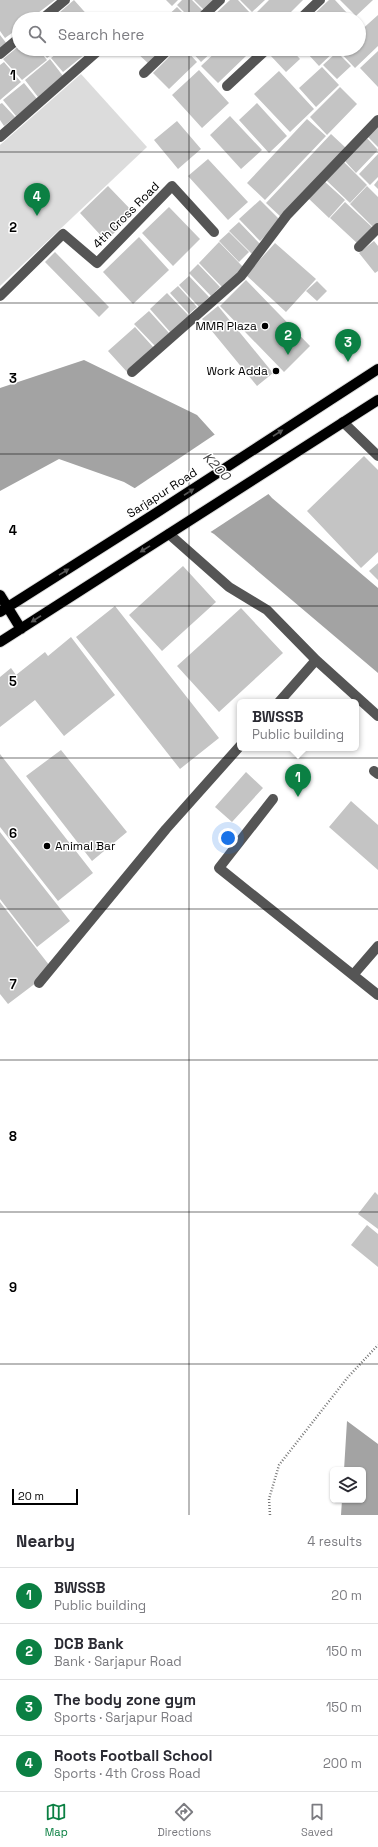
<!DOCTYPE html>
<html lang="en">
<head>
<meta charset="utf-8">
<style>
  :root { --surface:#fff; --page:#f7f7f7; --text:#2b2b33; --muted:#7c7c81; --line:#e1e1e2; --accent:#0b8043 }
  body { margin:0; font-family:"Space Grotesk",sans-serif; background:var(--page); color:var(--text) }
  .controls { position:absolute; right:12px; bottom:12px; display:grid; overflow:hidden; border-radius:6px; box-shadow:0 1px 3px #0004 }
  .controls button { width:36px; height:36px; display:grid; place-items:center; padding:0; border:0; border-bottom:1px solid var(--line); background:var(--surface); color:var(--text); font:20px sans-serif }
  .scale { position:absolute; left:12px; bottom:10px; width:66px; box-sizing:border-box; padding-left:4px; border:2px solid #000; border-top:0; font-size:11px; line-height:14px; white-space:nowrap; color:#000; -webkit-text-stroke:3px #fff; paint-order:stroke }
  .you { position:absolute; left:228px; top:838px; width:14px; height:14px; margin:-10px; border:3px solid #fff; border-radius:50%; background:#1a73e8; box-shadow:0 0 0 6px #1a73e833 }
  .badge { display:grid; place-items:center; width:26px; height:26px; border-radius:50%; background:var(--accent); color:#fff; font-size:13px; font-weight:700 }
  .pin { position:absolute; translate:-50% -33px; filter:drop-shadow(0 1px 2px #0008) }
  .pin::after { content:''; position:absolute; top:21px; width:14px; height:12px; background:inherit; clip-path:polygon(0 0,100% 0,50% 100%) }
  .popup { position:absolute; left:237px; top:699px; width:122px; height:52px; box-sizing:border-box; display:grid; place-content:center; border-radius:6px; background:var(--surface); filter:drop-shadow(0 1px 3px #0005); font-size:13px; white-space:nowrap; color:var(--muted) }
  .popup b { font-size:15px; color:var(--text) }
  .popup::after { content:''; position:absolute; left:50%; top:100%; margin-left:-8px; border:8px solid transparent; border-top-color:var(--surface) }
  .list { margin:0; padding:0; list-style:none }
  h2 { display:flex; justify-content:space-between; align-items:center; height:52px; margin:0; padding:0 16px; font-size:17px }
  h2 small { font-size:13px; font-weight:400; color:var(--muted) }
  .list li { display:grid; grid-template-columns:26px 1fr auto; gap:12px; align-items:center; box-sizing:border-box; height:56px; padding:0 16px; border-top:1px solid var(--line) }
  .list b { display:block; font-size:15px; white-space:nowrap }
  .list p { margin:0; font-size:13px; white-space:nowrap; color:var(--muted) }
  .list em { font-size:13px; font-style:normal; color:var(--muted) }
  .icon { flex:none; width:22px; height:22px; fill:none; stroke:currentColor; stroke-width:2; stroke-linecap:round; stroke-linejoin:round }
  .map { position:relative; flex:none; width:378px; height:1515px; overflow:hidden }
  .search { position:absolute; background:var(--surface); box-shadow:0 1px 3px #0004; left:12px; right:12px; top:12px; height:44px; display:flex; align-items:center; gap:10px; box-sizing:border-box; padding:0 14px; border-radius:22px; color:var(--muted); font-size:15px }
  .sheet { height:276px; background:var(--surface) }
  nav { display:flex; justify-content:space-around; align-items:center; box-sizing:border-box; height:56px; border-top:1px solid var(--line); background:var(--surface); font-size:11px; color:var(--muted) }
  nav a { display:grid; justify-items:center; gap:2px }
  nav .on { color:var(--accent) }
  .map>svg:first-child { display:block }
  .green { fill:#dcdcdc }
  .water { fill:#a3a3a3 }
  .pier { fill:#fff }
  .building { fill:#c4c4c4 }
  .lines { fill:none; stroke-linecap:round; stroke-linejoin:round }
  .major-casing { stroke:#dbdbdb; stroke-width:12 }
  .path { stroke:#777; stroke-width:2.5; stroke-dasharray:1 2; stroke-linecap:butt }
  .minor { stroke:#555; stroke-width:10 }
  .major { stroke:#000; stroke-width:10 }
  .oneway { fill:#595959 }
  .grid { fill:none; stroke:#000; stroke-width:1; stroke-opacity:0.55 }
  .poi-dot { fill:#000; stroke:#fff; stroke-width:1.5 }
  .labels { text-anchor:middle; stroke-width:3; stroke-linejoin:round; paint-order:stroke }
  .street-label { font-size:12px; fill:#000; stroke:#fff }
  .poi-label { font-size:12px; fill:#000; stroke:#fff; text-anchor:end }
  .water-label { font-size:13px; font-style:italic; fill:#444; stroke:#fff }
  .grid-label { font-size:13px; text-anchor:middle; font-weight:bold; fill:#000; stroke:#fff; stroke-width:3; stroke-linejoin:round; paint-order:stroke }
</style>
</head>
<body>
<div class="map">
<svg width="378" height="1515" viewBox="0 0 378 1515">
  <rect width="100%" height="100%" fill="#fff"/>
  <path class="green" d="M81 74 147 147 0 286V145Z"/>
  <path class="water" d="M84 360 197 415 272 498 378 588V673L214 534 124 482 59 459 0 491V388Z
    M347 1421 378 1444V1515H341L342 1500H363V1470H344Z"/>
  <path class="pier" d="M217 433 270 493 209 533 132 490Z"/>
  <path class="building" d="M0 0H55L30 19H19V28L5 38 0 31Z
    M74 0 91 19H54L53 18Z
    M166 0H178L172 6Z
    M182 0H192L204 12 197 19H191L177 5Z
    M194 0H216L205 11Z
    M230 0H238L251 14 246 19H217L214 15Z
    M240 0H265L252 12Z
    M269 0H303L284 19H250Z
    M329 0H335L347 13 341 19H309Z
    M340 0H373L356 16Z
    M177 7 189 19H164Z
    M349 14 354 19H344Z
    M378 15V46L355 68 339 51 342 49H359V32Z
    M0 35 7 44 0 50Z
    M19 46V49H38L47 60 22 80 3 59Z
    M40 49H59L47 58Z
    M62 49H79L84 55 63 72 51 58Z
    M81 49H93L86 55Z
    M137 49H165L150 65 135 51Z
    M177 49H185L197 62 169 89 153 73Z
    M189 49H215L201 62Z
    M219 49H240L246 56 218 83 201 66Z
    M244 49H253L248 53Z
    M276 49H291L300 59 286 72 270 55Z
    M296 49H310L303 56Z
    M312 49H337L319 66 308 54Z
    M378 51V87L360 68Z
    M337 52 351 66 337 79 323 65Z
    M50 59 63 76 38 97 25 80Z
    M4 62 21 82 0 100V65Z
    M322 67 339 85 316 107 299 88Z
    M199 70 229 103 202 128 172 95Z
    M279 71 314 109 290 132 254 94Z
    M24 83 37 99 16 116 3 100Z
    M340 87 357 104 327 135 310 117Z
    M2 103 15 117 4 126 0 120V104Z
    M257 103 287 136 269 153 239 120Z
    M230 116 262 150 241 169 210 135Z
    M307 119 326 136 265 200 247 183Z
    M177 121 201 149 178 169 154 140Z
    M378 124V147L367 136Z
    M331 134 347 149 282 218 266 203Z
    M366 137 378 150 356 173 344 160Z
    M378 154V177L370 185 359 174Z
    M208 159 248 202 228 220 188 176Z
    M344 162 367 185 350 203 326 180Z
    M378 180V189L374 185Z
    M324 181 345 200 329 218 308 198Z
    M108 186 134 213 106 241 80 213Z
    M367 186 378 197V225L374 228 350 204Z
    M260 200 281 221 260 241 239 219Z
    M345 202 373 228 358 244 330 218Z
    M169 207 200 239 173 266 142 233Z
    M239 222 261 245 252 254 229 231Z
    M229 232 249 252 239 262 219 241Z
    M139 237 169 270 133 304 103 272Z
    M374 241 378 246V271L375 273 359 253Z
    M219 242 244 268 223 288 199 263Z
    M275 243 316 279 286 312 246 275Z
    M55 252 109 307 99 317 45 262Z
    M198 264 220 287 211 296 189 273Z
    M189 276 209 297 199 307 179 285Z
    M246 280 310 346 284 372 220 306Z
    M317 281 327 291 317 301 306 291Z
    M178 286 197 307 189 314 170 293Z
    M167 293 189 316 171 333 150 309Z
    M218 306 273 373 257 386 202 319Z
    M149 311 169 333 155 346 134 324Z
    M135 327 154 348 127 372 108 351Z
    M364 456 378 470V552L361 568 307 511Z
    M378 563V580L369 571Z
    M183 566 216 602 162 651 129 615Z
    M115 606 219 738 180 769 76 637Z
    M241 608 283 653 219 712 177 666Z
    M71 637 115 695 64 736 35 700 0 727V677L11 668 16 675 45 652 48 656Z
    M61 750 127 832 92 861 26 776Z
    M0 754 93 873 58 901 0 827Z
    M246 772 263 788 232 822 215 807Z
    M351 801 378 825V870L329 827Z
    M0 832 70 921 37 947 0 899Z
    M0 902 53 970 8 1004 0 994Z
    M375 1192 378 1195V1229L358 1214Z
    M367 1225 378 1234V1267L351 1245Z"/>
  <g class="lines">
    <defs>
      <path id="major" d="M0 595 21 629
        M0 612 156 513 378 369
        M0 642 378 400"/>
    </defs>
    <use href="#major" class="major-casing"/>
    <path class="path" d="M270 1515 269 1499 279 1465 348 1377 378 1345"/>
    <path class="minor" d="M42 19 65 0
      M200 19 220 0
      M300 19 320 0
      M0 54 19 38
      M144 73 169 49
      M227 86 267 49
      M0 137 100 49
      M359 247 378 228
      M0 296 63 234 97 263 172 186 214 232
      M132 372 241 276 287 215 378 120
      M343 422 378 456
      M169 534 229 587 267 610 316 660 378 716
      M279 702 316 660
      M374 771 378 774
      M273 799 219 868 378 995
      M353 975 378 946
      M39 983 166 829 240 746"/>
    <use href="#major" class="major"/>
  </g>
  <defs><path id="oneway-solid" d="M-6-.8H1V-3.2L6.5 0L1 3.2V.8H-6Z"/></defs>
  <g class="oneway">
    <use href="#oneway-solid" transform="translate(278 433) rotate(-33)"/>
    <use href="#oneway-solid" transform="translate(189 492) rotate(-33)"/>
    <use href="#oneway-solid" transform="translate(145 549) rotate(148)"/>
    <use href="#oneway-solid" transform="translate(64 572) rotate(-32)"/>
    <use href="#oneway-solid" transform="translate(36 619) rotate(147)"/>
  </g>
  <path class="grid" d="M189 0V19M189 49V1515M0 152H378M0 303H378M0 454H378M0 606H378M0 758H378M0 909H378M0 1060H378M0 1212H378M0 1364H378"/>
  <g class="poi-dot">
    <circle cx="265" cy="326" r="4"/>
    <circle cx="276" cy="371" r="4"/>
    <circle cx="47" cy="846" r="4"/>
  </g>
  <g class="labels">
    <g class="street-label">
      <text transform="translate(126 215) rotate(-45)" y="4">4th Cross Road</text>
      <text transform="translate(162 493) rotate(-33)" y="4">Sarjapur Road</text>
    </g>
    <g class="poi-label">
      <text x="257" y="330">MMR Plaza</text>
      <text x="268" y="375">Work Adda</text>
      <text x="55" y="850" text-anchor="start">Animal Bar</text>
    </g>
    <g class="water-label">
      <text transform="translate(217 466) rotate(46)" y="5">K200</text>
    </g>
  </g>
  <g class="grid-label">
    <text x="13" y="80">1</text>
    <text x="13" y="232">2</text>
    <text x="13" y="383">3</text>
    <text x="13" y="535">4</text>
    <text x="13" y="686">5</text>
    <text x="13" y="838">6</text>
    <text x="13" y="989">7</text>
    <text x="13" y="1141">8</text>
    <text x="13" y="1292">9</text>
  </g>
</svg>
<div class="controls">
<button><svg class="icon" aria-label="layers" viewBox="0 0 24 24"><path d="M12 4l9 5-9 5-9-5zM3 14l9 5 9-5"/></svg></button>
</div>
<div class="scale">20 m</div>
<div class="you"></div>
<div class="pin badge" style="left:298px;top:797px">1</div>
<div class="popup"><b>BWSSB</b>Public building</div>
<div class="pin badge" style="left:288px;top:355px">2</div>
<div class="pin badge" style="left:348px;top:362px">3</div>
<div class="pin badge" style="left:37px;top:216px">4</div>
<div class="search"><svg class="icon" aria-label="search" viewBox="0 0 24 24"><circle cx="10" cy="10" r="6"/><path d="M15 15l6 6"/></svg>Search here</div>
</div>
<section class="sheet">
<h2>Nearby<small>4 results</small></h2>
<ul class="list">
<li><span class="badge">1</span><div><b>BWSSB</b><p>Public building</p></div><em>20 m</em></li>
<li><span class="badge">2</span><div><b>DCB Bank</b><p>Bank · Sarjapur Road</p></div><em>150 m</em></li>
<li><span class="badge">3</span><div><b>The body zone gym</b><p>Sports · Sarjapur Road</p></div><em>150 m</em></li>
<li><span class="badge">4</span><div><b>Roots Football School</b><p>Sports · 4th Cross Road</p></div><em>200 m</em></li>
</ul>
</section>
<nav>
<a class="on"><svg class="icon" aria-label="map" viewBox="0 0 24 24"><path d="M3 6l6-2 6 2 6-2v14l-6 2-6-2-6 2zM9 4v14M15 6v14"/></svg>Map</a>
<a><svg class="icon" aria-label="directions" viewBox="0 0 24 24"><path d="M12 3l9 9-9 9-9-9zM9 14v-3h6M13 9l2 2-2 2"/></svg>Directions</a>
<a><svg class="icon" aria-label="saved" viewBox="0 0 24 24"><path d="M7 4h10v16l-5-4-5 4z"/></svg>Saved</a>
</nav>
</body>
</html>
